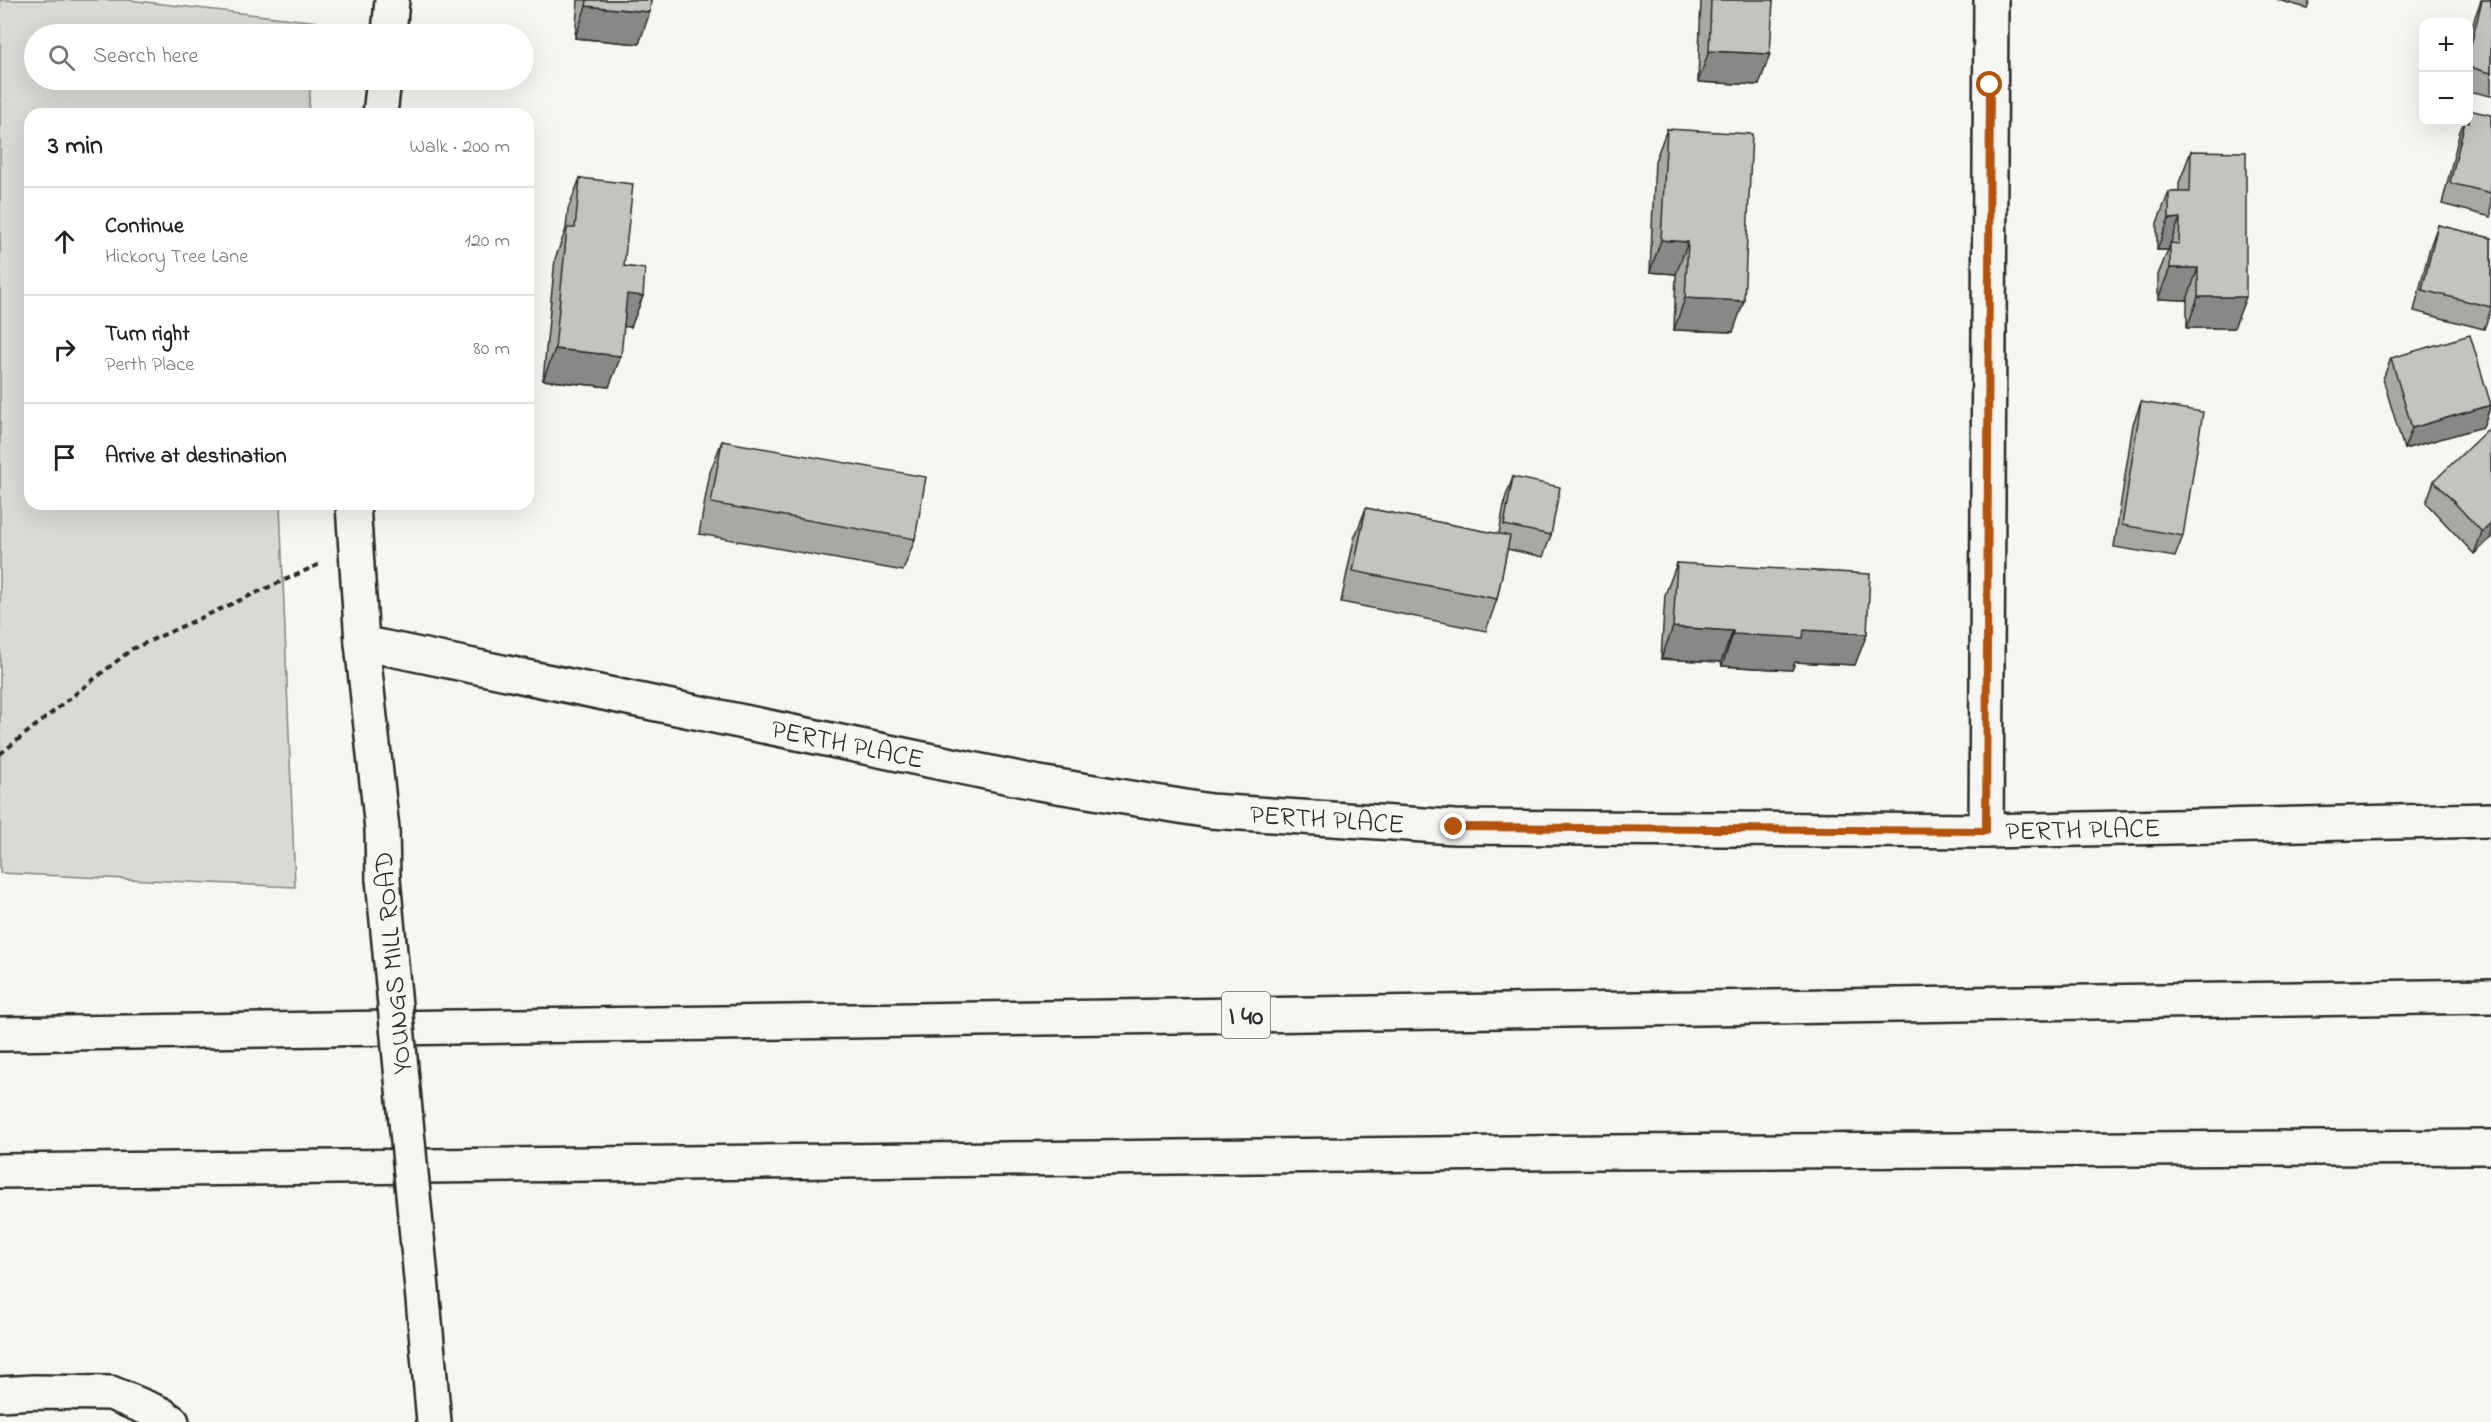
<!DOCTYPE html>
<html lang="en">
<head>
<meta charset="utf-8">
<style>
  :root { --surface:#fff; --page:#f6f6f6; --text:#222; --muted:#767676; --line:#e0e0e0 }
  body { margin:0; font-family:"Indie Flower",sans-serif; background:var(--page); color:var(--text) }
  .controls { position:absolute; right:18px; top:18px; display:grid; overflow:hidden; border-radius:12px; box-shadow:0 6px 24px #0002 }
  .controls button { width:54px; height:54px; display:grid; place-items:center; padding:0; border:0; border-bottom:2px solid var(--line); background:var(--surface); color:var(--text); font:30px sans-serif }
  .stop { position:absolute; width:18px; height:18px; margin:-14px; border:4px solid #b45309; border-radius:50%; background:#fff }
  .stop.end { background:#b45309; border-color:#fff; box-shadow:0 2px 6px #0008 }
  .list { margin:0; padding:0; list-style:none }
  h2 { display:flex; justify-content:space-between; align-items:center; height:78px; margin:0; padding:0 24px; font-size:26px }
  h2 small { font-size:20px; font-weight:400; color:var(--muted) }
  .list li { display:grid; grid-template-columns:39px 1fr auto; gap:18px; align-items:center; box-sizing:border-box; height:108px; padding:0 24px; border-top:2px solid var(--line) }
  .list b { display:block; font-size:22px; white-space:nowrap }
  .list p { margin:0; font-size:20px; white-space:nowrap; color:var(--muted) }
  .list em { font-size:20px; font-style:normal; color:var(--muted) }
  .icon { flex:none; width:33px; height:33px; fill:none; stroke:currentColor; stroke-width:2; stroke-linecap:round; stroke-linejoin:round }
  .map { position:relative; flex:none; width:2491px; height:1422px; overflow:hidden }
  .search { position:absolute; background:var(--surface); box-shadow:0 6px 24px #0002; left:24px; top:24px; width:510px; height:66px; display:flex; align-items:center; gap:15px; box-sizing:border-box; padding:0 21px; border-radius:33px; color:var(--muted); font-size:22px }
  .panel { position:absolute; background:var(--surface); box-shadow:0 6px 24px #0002; left:24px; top:108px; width:510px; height:402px; border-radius:18px }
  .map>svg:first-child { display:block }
  .green { fill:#d9d9d5; stroke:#828280; stroke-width:1.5 }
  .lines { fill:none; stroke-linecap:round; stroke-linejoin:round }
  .minor-casing { stroke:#2b2b2b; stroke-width:38 }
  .highway-casing { stroke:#2b2b2b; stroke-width:38 }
  .path { stroke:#2b2b2b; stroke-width:4; stroke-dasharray:6 4.5; stroke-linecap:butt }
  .minor { stroke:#f6f6f2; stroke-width:33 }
  .highway { stroke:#f6f6f2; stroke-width:33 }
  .minor-bridge-casing { stroke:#2b2b2b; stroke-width:38; stroke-linecap:butt }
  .minor-bridge { stroke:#f6f6f2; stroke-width:33 }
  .wall { fill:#a8a8a5; stroke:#2b2b2b; stroke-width:1.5 }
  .shaded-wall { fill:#888886; stroke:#2b2b2b; stroke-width:1.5 }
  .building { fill:#c3c3c0; stroke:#2b2b2b; stroke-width:1.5 }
  .route { stroke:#b45309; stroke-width:8 }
  .labels { text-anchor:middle; stroke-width:5; stroke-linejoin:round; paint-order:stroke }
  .shield { fill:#f6f6f2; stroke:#686867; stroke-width:1.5 }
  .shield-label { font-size:26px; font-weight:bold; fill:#2b2b2b }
  .street-label { font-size:27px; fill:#2b2b2b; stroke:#f6f6f2 }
</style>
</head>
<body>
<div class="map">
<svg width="2491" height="1422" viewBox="0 0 2491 1422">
  <rect width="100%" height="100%" fill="#f6f6f2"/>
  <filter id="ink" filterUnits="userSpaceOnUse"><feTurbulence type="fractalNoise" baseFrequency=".0167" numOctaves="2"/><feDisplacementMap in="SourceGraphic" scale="12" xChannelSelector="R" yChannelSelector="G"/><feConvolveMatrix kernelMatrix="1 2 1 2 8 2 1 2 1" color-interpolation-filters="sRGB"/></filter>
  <g filter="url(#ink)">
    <path class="green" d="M0 0H129L317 22 316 34H34V80H311L308 114H30V504H280L295 887 0 873Z"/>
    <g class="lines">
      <defs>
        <g id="minor">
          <path d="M389 34 392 0"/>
          <path d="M380 114 384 80"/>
          <path d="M353 504 362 643 382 829 383 879"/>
          <path id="s1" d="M362 643 1039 783 1210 811 1454 827 1986 831 2491 820"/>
          <path d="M1986 831 1991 0"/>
          <path d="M424 1310 434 1422"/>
          <path d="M0 1394 34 1392 111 1393 161 1414 172 1422"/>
        </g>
        <path id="highway" d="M0 1034 2491 996
          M0 1171 1606 1152 2491 1147"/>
      </defs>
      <use href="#minor" class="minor-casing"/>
      <use href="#highway" class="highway-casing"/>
      <path class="path" d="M0 754 132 649 320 564"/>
      <use href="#minor" class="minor"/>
      <use href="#highway" class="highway"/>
      <defs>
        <path id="minor-bridge" d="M383 879 424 1310"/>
      </defs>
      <use href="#minor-bridge" class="minor-bridge-casing"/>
      <use href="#minor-bridge" class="minor-bridge"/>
    </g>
    <path class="wall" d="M578 0H651L639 44 575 38Z
      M1701 0H1773L1759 85 1698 82Z
      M2278 0H2310L2307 8Z
      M2481 0H2491V96L2469 91V43L2475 17Z
      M2491 115V217L2442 204 2460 131 2464 122H2469Z
      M1667 129 1733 332 1674 330 1676 274 1650 272 1655 161Z
      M2191 151 2234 328H2187V300L2158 299V275L2168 250H2157V223L2169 192H2179V183Z
      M580 178 624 266 643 296 631 327 624 326 609 387 543 380 555 259 566 229 568 209Z
      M2438 225 2491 238V309L2484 329 2414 311 2430 247Z
      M2391 358 2491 405 2483 427 2404 449 2383 379Z
      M2141 402 2183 536 2175 557 2114 547 2133 424Z
      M2491 434V538L2474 554 2426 503 2434 481Z
      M722 441 915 539 903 571 699 534 710 472Z
      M1513 477 1551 535 1543 557 1507 549 1497 599 1486 631 1341 602 1354 539 1366 508 1499 534 1505 499Z
      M1677 563 1855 665 1795 662 1792 670 1722 666 1721 662 1661 659 1665 595Z"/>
    <path class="shaded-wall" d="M586 6 650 12 639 44 575 38Z
      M1709 51 1770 54 1759 85 1698 82Z
      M2180 218 2168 250H2157L2169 219Z
      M1661 240 1688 242 1676 274 1650 272Z
      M2170 268H2198L2187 300 2158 299Z
      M627 294 643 296 631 327 616 326Z
      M2198 297H2246L2234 328H2187Z
      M1685 298 1744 301 1733 332 1674 330Z
      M555 349 621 356 609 387 543 380Z
      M2491 405 2483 427 2404 449 2412 428Z
      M2491 524V538L2474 554 2482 532Z
      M1673 627 1733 631 1721 662 1661 659Z
      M1804 630 1867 634 1855 665 1795 662 1792 670 1722 666 1733 634Z"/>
    <path class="building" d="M587 0H651L650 12 586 6Z
      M1711 0H1773L1770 54 1709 51Z
      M2482 0H2491V73L2469 67V53Z
      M2469 110 2491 115V193L2450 183 2465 122H2469Z
      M1667 129 1752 134 1744 301 1685 298 1688 242 1661 240Z
      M2191 151 2246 152V297H2198V268H2170V243L2179 244 2180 218 2169 219V192H2190Z
      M580 178 633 184 624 266 645 269 643 296 627 294 621 356 555 349 567 228H575Z
      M2438 225 2491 238V307L2422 290Z
      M2470 335 2491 405 2412 428 2391 358Z
      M2141 402 2203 412 2183 536 2122 525Z
      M2487 430 2491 434V524L2482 532 2434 481Z
      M722 441 926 477 915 539 711 503Z
      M1513 477 1560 487 1551 535 1504 525Z
      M1366 508 1510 536 1497 599 1353 571Z
      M1677 563 1870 574 1867 634 1804 630 1803 638 1733 634V631L1673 627Z"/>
  </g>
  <g class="lines" filter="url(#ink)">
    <path class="route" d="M1454 827 1986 831 1990 85"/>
  </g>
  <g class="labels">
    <rect class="shield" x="1222" y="992" width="48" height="46" rx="4.5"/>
    <g class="shield-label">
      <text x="1246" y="1024">I 40</text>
    </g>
    <g class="street-label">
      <text dy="9" stroke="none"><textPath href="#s1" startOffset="496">PERTH PLACE</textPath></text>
      <text dy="9" stroke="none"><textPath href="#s1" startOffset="982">PERTH PLACE</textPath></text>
      <text dy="9" stroke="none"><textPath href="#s1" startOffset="1738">PERTH PLACE</textPath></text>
      <text transform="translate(392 963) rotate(-95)" y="9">YOUNGS MILL ROAD</text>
    </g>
  </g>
</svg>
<div class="controls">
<button>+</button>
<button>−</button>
</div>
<div class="stop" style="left:1990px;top:85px"></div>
<div class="stop end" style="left:1454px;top:827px"></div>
<div class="search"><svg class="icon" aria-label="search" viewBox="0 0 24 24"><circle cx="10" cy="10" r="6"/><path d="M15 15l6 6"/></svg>Search here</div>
<section class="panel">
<h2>3 min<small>Walk · 200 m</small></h2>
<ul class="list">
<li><svg class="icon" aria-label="ahead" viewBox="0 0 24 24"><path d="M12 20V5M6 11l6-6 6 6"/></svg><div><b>Continue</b><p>Hickory Tree Lane</p></div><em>120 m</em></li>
<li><svg class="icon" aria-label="right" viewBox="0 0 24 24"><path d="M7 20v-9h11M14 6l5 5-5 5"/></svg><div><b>Turn right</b><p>Perth Place</p></div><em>80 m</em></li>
<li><svg class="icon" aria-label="arrive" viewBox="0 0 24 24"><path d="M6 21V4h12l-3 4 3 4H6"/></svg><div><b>Arrive at destination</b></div></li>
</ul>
</section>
</div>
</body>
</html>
